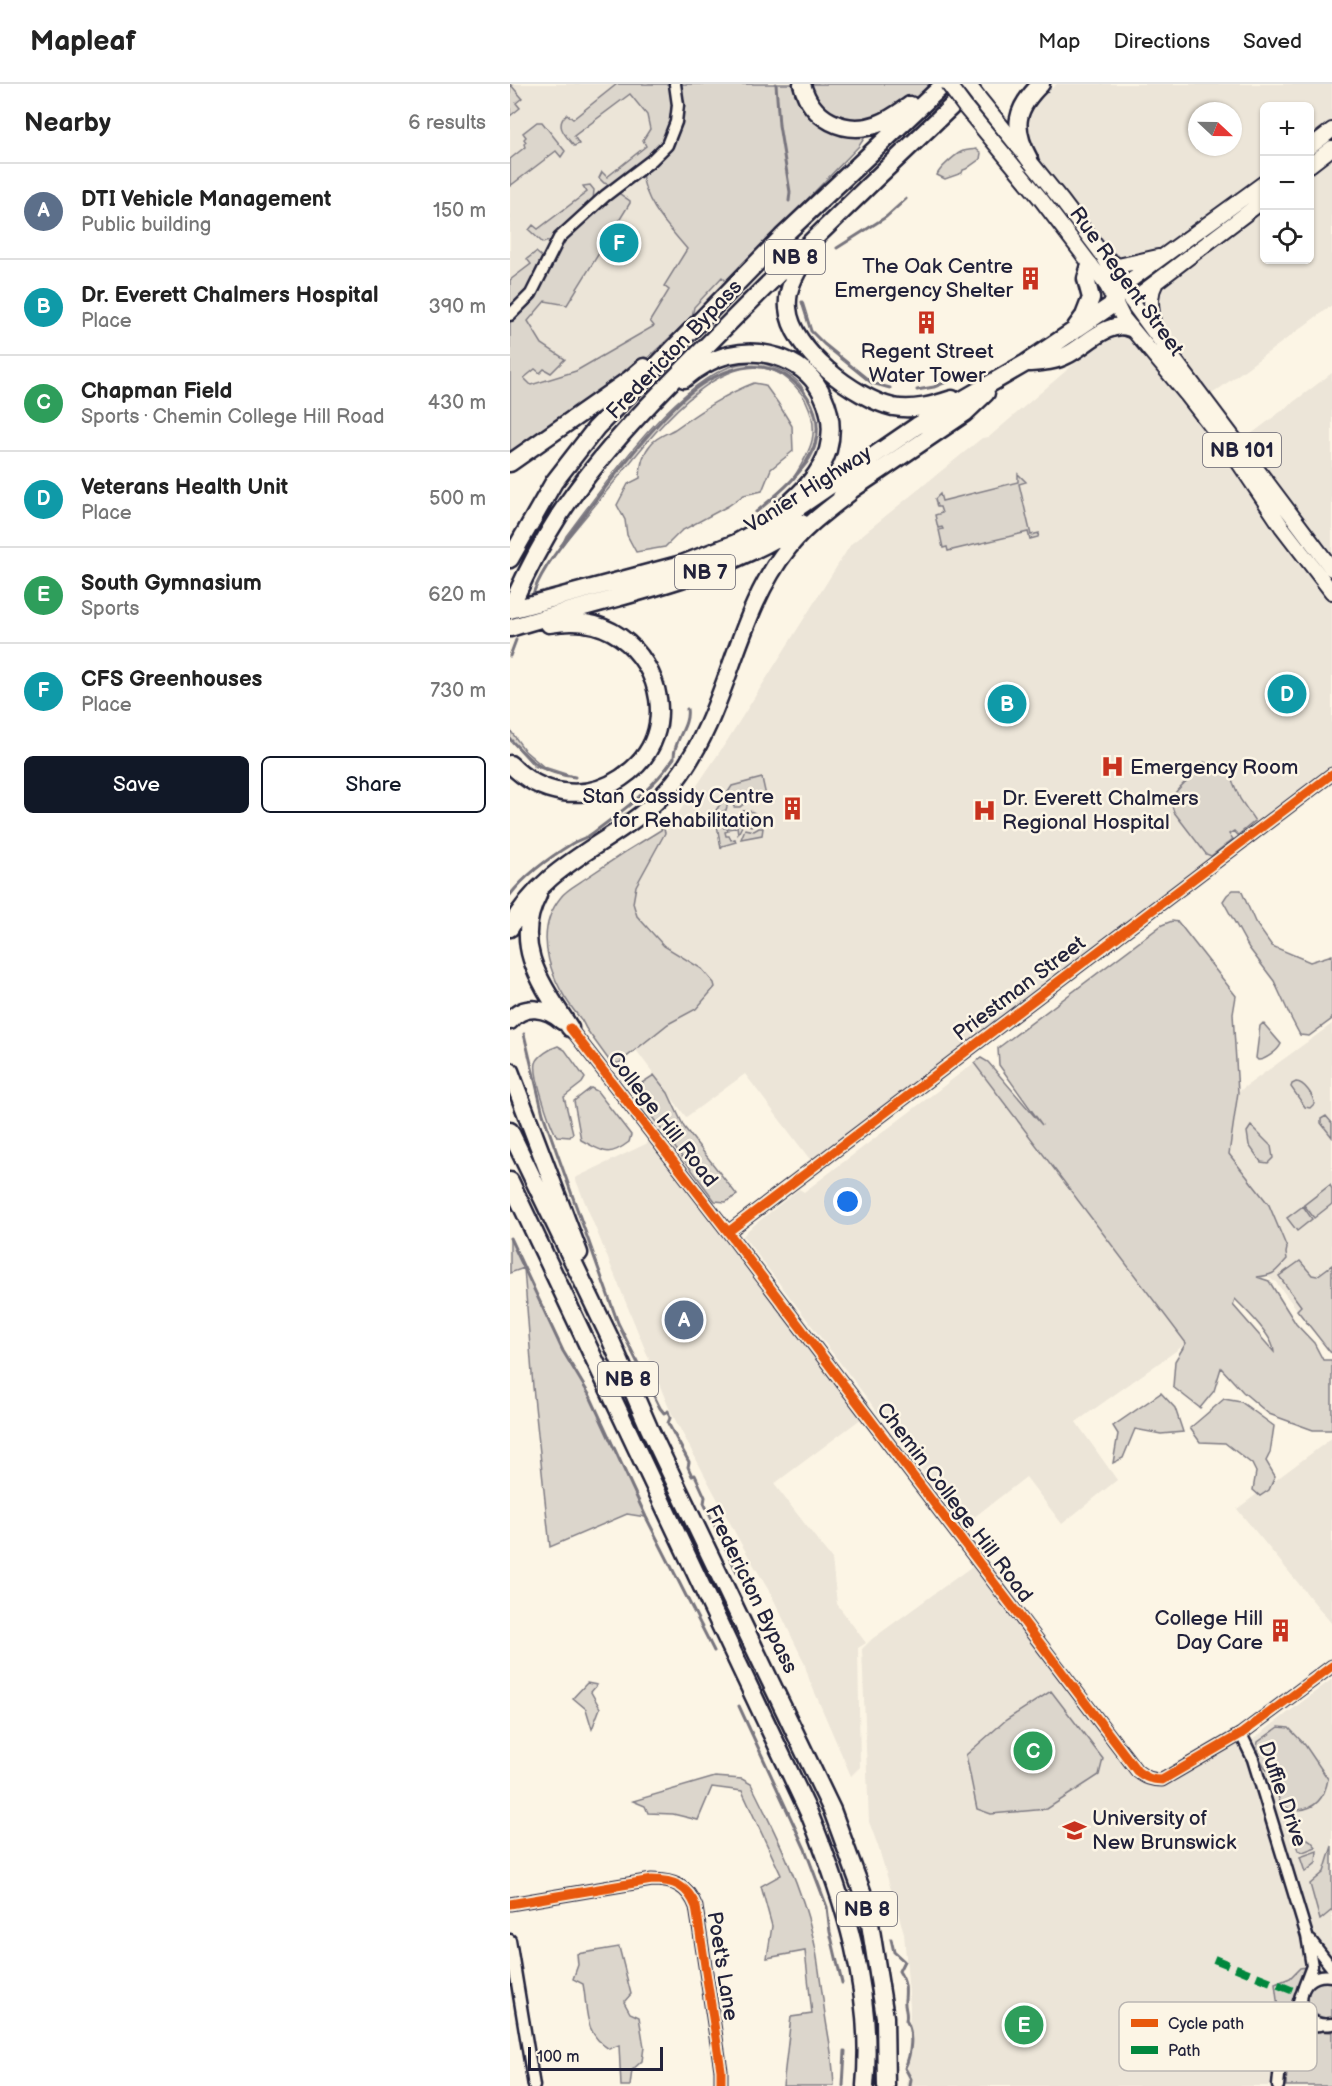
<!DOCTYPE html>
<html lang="en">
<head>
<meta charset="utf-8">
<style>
  :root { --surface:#fff; --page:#f2f2f2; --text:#222; --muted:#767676; --line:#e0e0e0; --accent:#111827 }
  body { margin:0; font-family:"Balsamiq Sans",sans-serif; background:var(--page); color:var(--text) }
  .controls { position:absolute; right:18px; top:18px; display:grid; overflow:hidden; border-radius:9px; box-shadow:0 2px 4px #0004 }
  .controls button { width:54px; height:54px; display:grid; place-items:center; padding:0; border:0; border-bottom:2px solid var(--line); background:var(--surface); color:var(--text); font:30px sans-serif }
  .compass { position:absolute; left:678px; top:18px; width:54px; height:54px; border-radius:50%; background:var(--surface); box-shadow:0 2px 4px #0004; rotate:112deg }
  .scale { position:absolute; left:18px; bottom:15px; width:135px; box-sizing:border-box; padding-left:6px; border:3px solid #22223b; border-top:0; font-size:16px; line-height:21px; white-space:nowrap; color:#22223b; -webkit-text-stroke:4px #fcf5e5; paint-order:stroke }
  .you { position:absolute; left:338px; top:1118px; width:21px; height:21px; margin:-15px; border:4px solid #fff; border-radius:50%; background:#1a73e8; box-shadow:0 0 0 9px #1a73e833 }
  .badge { display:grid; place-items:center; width:39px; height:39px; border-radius:50%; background:var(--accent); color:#fff; font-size:20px; font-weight:700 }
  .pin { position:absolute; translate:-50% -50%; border:3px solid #fff; box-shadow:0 2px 6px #0006 }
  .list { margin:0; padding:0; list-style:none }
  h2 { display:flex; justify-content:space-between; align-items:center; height:78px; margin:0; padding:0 24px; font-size:26px }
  h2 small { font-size:20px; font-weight:400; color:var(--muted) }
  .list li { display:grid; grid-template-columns:39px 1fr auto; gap:18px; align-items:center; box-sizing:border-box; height:96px; padding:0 24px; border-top:2px solid var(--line) }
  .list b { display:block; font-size:22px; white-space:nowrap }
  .list p { margin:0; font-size:20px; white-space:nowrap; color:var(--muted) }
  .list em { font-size:20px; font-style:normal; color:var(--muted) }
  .actions { display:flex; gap:12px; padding:18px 24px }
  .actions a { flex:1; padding:14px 0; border:2px solid var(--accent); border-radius:9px; text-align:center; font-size:21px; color:var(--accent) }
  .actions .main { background:var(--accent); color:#fff }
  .icon { flex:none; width:33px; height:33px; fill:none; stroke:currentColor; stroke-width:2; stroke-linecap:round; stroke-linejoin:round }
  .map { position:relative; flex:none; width:822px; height:2002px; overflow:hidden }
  header { display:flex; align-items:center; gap:36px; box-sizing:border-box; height:84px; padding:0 30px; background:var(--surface); border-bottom:2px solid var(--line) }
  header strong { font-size:28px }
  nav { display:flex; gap:33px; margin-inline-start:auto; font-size:21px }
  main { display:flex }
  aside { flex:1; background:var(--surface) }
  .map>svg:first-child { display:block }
  .built { fill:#ece5d8; fill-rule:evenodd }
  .green { fill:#dcd6cc; stroke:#7f7c84; stroke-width:1.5; fill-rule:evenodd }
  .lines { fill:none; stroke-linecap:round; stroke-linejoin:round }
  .stream { stroke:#78757e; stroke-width:3 }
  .highway-tunnel { stroke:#d0cbc3; stroke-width:16; stroke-dasharray:16 8; stroke-linecap:butt }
  .minor-casing { stroke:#22223b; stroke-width:15 }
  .major-casing { stroke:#22223b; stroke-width:18 }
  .highway-casing { stroke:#22223b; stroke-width:21 }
  .minor { stroke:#fcf5e5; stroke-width:10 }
  .major { stroke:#fcf5e5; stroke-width:14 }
  .highway { stroke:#fcf5e5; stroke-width:16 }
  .major-bridge-casing { stroke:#22223b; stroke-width:18; stroke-linecap:butt }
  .major-bridge { stroke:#fcf5e5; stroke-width:14 }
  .quiet { stroke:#00873e; stroke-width:8; stroke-dasharray:15 8; stroke-linecap:butt }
  .cycleway-casing { stroke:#fcf5e5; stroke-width:13 }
  .cycleway { stroke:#e8590c; stroke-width:9 }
  .labels { text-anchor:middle; stroke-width:5; stroke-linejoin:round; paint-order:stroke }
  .shield { fill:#fcf5e5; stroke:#63616e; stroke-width:1.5 }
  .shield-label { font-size:20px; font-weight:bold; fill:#22223b }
  .poi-label { font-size:21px; fill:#22223b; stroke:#fcf5e5; text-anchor:end }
  .street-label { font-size:21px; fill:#22223b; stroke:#fcf5e5 }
  .key { fill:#fcf5e5; stroke:#bbb6b2; stroke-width:1.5 }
  .key-label { font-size:16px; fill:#22223b }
</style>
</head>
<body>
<header>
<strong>Mapleaf</strong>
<nav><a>Map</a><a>Directions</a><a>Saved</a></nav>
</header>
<main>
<aside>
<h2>Nearby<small>6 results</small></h2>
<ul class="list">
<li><span class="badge" style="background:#5c6f8a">A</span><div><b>DTI Vehicle Management</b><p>Public building</p></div><em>150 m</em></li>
<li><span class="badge" style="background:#0f9aa8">B</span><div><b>Dr. Everett Chalmers Hospital</b><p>Place</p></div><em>390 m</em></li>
<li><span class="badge" style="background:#2e9e5b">C</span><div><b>Chapman Field</b><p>Sports · Chemin College Hill Road</p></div><em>430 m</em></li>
<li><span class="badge" style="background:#0f9aa8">D</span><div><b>Veterans Health Unit</b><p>Place</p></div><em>500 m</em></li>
<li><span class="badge" style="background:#2e9e5b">E</span><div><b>South Gymnasium</b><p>Sports</p></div><em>620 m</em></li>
<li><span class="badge" style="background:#0f9aa8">F</span><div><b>CFS Greenhouses</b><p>Place</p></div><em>730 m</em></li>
</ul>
<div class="actions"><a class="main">Save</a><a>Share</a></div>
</aside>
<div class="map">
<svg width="822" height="2002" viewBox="0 0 822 2002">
  <rect width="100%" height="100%" fill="#fcf5e5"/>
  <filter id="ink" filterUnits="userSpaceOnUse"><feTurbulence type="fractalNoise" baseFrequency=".0167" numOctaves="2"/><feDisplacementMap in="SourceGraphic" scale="12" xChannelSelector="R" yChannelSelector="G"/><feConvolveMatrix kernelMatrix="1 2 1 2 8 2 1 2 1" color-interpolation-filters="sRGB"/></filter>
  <g filter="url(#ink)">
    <path class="built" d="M0 0H266L280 108 272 153 153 267 120 295 0 379Z
      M547 0H822V46L800 63V22H754V99L671 161 608 182 519 75 509 31ZM687 27H723V63H687Z
      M822 64V221L694 316 643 247 646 198 754 116V176H800V81Z
      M615 242 822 508V690L305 1082 235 990 176 1033 126 966 158 940 171 934 204 899 192 885 154 862 140 844 127 833 123 819 126 802 155 749 217 657 341 460 472 354 479 353 607 243Z
      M822 289V485L728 360Z
      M822 940V1039L818 1034 811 1039 822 1053V1269L820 1268 765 1197H763L759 1193 743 1192 719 1071 728 1008Z
      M464 979 677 1259 566 1338 607 1396 552 1440 516 1393 454 1441 233 1152 238 1146 289 1105 294 1108Z
      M146 1055 356 1331 264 1400 322 1475 327 1520 356 1559 348 1564 350 1683 341 1692 299 1595 294 1578 262 1512 229 1456 159 1324 65 1094Z
      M822 1354V1540L727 1425Z
      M468 1478 627 1687 643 1696 731 1650 737 1660 822 1595V2002H397L400 1923 394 1849 368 1762 359 1738 352 1565 362 1555Z"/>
    <path class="green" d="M0 0 12 14 6 19 10 24 0 32Z
      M107 0H161C164 39 159 58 128 82 119 88 110 96 101 101L94 99 89 94 92 88 97 93 136 62 133 56 140 45 137 31 120 10 64 52 69 60 64 62C55 51 44 41 57 30L63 35Z
      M170 0H284C297 41 314 47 355 53L349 62 217 198 212 193 184 223 182 233 131 280 0 373V236L25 211 56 153 107 108 120 117V119L57 221 35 217 18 237 32 260 55 275 41 289 34 285 30 289 25 285 14 294 21 301 66 287 144 242 140 237 159 206 154 202 177 165C158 142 135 120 132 89 167 62 175 44 170 0Z
      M297 0H424L390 25 373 34 335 39 310 25Z
      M27 38H32L55 67 51 73 46 67 0 102V75L15 63 14 60 16 58 14 55 16 53 13 49Z
      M466 65 471 69 470 75 456 85 453 86 452 89 435 95 427 91C429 85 445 71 451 68 455 66 462 66 466 65Z
      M80 101 84 106 83 116 42 156 33 159 19 146 23 141 28 145 77 108 73 102Z
      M26 168 33 174C26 195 15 209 0 224V196L21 180 17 175Z
      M248 277C262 283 278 287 289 299 292 302 294 307 296 310 314 341 312 370 284 393 301 366 311 348 296 317 290 306 282 298 272 291 214 255 141 353 110 391 91 414 71 438 52 461L56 452C94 402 164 299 225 281 232 279 240 279 248 277Z
      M244 299 255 301 268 319 282 342 283 367 261 385 252 407 234 411 218 422 171 447 155 463 126 468 117 451 115 436 107 421 118 400 130 394C130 382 133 369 141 360 146 353 158 349 165 345 191 327 215 310 244 299Z
      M508 390 516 398 509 400 521 451 529 449 528 453 520 455 518 448 438 467 437 463 433 464 429 446 433 445 432 443 428 444 425 431 432 429 430 423H427L425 415 430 410 432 417 508 398Z
      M0 646 15 667 34 683 65 693 51 691 24 682 0 655Z
      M694 678 720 691 730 715 745 737 728 751 724 747 719 750 723 755 701 772 696 770 664 728C654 705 686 695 694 678Z
      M252 694 256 712 254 711 250 715 236 718 230 723H224L221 718 218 719 216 726 206 731 207 734 211 733 210 736 214 744 228 739 232 742 228 750 227 742 224 744 217 745 218 747 215 748 216 752H219L221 756 225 755 226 758 212 762 211 765 205 728 222 702Z
      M233 727C240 725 247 729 249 736L247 740 241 742 233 738 230 732Z
      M154 744 155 749 126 802 123 819 127 832 154 862 192 885 204 899 205 903 186 925 158 940 109 979H101C93 968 85 957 77 946 74 942 73 937 70 934 43 902 20 851 51 813 57 805 68 800 76 794 102 776 127 760 154 744Z
      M249 744H253L252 751 231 755 235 745 244 747Z
      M723 806H731L745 838 762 862 800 878 822 871V935L799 952 790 951 781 934 764 897 739 864 713 817 717 811Z
      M662 837 668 838 726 912 723 930 728 1008 719 1070 759 1121 777 1164 776 1169 777 1175C764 1189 765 1191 747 1193L759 1197 786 1240 804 1259 813 1276H822V1346H803L759 1330 733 1308 711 1284 704 1307 690 1324 663 1303 665 1277 676 1259 464 979 471 974 478 978 532 1041 489 981 488 964 652 841ZM725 1215C736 1226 764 1253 764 1268L723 1221Z
      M753 939 771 960C768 967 755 976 748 976L746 974 750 942Z
      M48 962 55 966 75 994 72 999 54 1013 63 1049 60 1053 47 1052 45 1049C39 1037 23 991 26 979 28 972 41 964 48 962Z
      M144 991 158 1009 174 1043 227 1111 216 1118 205 1117 124 1009 127 1002Z
      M786 998C794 998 804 1012 804 1020L800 1024 795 1023 781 1003 782 1000Z
      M81 1004 87 1007 121 1051 119 1058C98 1074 94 1068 71 1056L64 1017Z
      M816 1032 822 1039V1053L811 1039V1035Z
      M741 1042 761 1062 763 1074 758 1079 751 1078 739 1061 737 1048Z
      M820 1101 822 1105V1120L804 1134 794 1121Z
      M793 1122 802 1135 787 1147 777 1134Z
      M0 1154 53 1267 80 1312 136 1433 117 1430 40 1463 23 1303 14 1184 0 1189Z
      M790 1177 802 1191 807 1192 822 1181V1269L820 1268 787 1226 791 1222 769 1192Z
      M651 1309 665 1324 673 1348 651 1350 625 1345 613 1374 603 1379 608 1350 603 1342Z
      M714 1315 731 1318 764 1342 760 1369 756 1377 765 1392 759 1406 750 1412 743 1406 746 1388 742 1380 715 1359 690 1358 680 1344Z
      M77 1599 87 1601 81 1608 90 1624 82 1645 76 1625 63 1614Z
      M541 1607 593 1675 589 1691 537 1725 481 1730 467 1725 456 1671 496 1636Z
      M769 1643 779 1644 795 1661 818 1695C815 1712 806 1725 788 1726 782 1726 775 1724 771 1719 767 1714 768 1707 765 1701 761 1691 753 1682 749 1672 747 1668 747 1662 748 1658Z
      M205 1693 232 1695 241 1700C266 1750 292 1802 304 1857 310 1885 312 1914 317 1943 321 1964 323 1981 324 2002H273L281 1933 302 1930 295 1867 257 1874 262 1842 251 1802 271 1791 232 1707 202 1703 188 1736 163 1730 138 1729 135 1722 123 1717Z
      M793 1752 801 1757 806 1763 793 1768 788 1766 783 1753Z
      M822 1762V1826L810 1836 800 1800 814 1788Z
      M807 1767 806 1779 795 1788 790 1773Z
      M109 1863 121 1910 114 1918 120 1929 129 1933 134 1963 132 1977 122 1986 120 2002H111L109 1961 99 1965C73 1949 78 1926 73 1900L63 1895 68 1881 67 1870Z
      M796 1883 783 1919 768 1924 765 1900 780 1894 790 1884Z
      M822 1896V1934C798 1937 785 1906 808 1897 812 1896 817 1896 822 1896Z
      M800 1947 822 1948V2002H776C778 1981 774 1952 800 1947Z"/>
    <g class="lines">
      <path class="stream" d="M266 0 269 41 280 108 279 117
        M327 164 376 133 396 115
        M292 218 301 247 314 260 362 299 380 304
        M407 306 424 303 460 288
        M22 513C30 487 50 464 65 443 97 401 135 350 174 314 189 300 209 289 229 284 272 273 318 316 305 360 296 388 268 410 246 428
        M0 572 6 556
        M0 655C22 679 32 689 65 693
        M0 811C17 789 40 773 63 759 69 756 75 754 80 751 111 728 142 706 164 674 163 657 180 642 177 625
        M14 950 33 1030 108 1239 150 1324 154 1329 158 1327 160 1334 158 1339 179 1378 178 1383 182 1392 185 1391 195 1413 194 1419 227 1488
        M0 1154 53 1267 80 1312 136 1433 204 1567
        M229 1622 295 1765 309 1802 317 1823 320 1848 332 1899
        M381 1855 384 1868 394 1877 389 1887C396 1898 396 1904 395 1916 394 1924 398 1928 396 1936 404 1949 401 1970 395 1984L401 1995 400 2002
        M333 2002 335 1967"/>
      <path class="highway-tunnel" d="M443 21 470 0"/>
      <defs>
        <path id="minor" d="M0 231 21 210 49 154 95 112 142 76 157 61 166 38 168 21 165 0
          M60 944 218 1148 627 1687C636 1694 642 1696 652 1696L731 1650 822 1582
          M218 1148 822 690
          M731 1650 743 1675 797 1852 802 1882 794 1903
          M0 1820 142 1796C164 1796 178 1802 186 1823L211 1986V2002
          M0 1856 24 2002
          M801 1857 822 1884
          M822 1892C781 1885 781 1947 822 1940
          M779 1949 796 1942 810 1941
          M768 2002 772 1962 779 1949 791 1911"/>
        <path id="major" d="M468 13 552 117 592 170 611 203 643 247 822 485
          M455 23 530 114 597 202 613 234 677 311 725 373 772 443 822 508
          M800 63 822 46
          M800 81 822 64
          M596 174 608 182 648 173
          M611 203 754 99
          M621 217 754 116
          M643 245C643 228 637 214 646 198"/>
        <path id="highway" d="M292 0C301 35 334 52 368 40 380 36 390 28 400 21
          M519 75C502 43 505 25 531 0
          M298 169C288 186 276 203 278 224 281 266 345 314 383 323 403 327 424 321 442 315
          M566 243 574 232 581 214 576 195 580 181
          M520 279C533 278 546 277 557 271 574 263 599 235 620 244
          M174 295C186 285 204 274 219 271 255 263 297 276 313 312 321 329 323 347 318 366 311 390 292 408 274 424
          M0 379 120 295 134 283
          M331 413 455 329 476 309
          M0 475 44 398 86 344 272 153 430 4
          M3 518C17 487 32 458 50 430 99 356 166 293 228 230 299 159 371 89 443 21
          M0 526 172 480 226 459 286 425 407 342 516 279 605 219
          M0 544C99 513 205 497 292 439
          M0 680C30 711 74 719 111 694 126 684 139 670 145 652 161 604 127 546 75 539 64 537 51 538 39 540
          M28 811C1 862 33 902 60 944
          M0 844C38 771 118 757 165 697 219 628 224 532 278 464 295 442 318 426 339 409
          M0 937C14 919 37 924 52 937
          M0 987 69 1169
          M0 1047 99 1252 139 1344 322 1726 357 1821 375 1933 376 2002
          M0 1097 299 1729C334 1815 364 1907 355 2002"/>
      </defs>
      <use href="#minor" class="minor-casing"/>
      <use href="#major" class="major-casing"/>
      <use href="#highway" class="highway-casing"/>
      <use href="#minor" class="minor"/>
      <use href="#major" class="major"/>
      <use href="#highway" class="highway"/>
      <defs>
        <path id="major-bridge" d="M438 0 455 23
          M458 0 468 13"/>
      </defs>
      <use href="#major-bridge" class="major-bridge-casing"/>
      <use href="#major-bridge" class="major-bridge"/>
      <path class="quiet" d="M704 1875 786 1908"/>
      <defs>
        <path id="cycleway" d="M60 944 218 1148 627 1687C636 1694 642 1696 652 1696L731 1650 822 1582
          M218 1148 822 690
          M0 1820 142 1796C164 1796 178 1802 186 1823L211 1986V2002"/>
      </defs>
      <use href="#cycleway" class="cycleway-casing"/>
      <use href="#cycleway" class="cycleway"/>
    </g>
  </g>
  <defs>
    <symbol id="building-bare" viewBox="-9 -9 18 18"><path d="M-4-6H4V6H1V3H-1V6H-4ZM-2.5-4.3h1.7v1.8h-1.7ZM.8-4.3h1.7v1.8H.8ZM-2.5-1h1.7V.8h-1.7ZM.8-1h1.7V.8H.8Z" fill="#c8321e" stroke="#fcf5e5" stroke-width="2.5" paint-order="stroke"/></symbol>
    <symbol id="hospital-bare" viewBox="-9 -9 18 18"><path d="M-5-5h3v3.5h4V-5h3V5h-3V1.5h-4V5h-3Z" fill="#c8321e" stroke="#fcf5e5" stroke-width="2.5" paint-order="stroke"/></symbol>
    <symbol id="university-bare" viewBox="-9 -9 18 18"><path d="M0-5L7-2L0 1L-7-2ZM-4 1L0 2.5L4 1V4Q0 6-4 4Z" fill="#c8321e" stroke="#fcf5e5" stroke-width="2.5" paint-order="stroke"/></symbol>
  </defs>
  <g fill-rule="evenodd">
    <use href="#building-bare" x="504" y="178" width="33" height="33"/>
    <use href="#building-bare" x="400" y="222" width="33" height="33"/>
    <use href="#hospital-bare" x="586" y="666" width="33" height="33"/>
    <use href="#building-bare" x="266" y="708" width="33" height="33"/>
    <use href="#hospital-bare" x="458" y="710" width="33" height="33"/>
    <use href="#building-bare" x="754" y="1530" width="33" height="33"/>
    <use href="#university-bare" x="548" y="1730" width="33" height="33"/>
  </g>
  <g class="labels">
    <g class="shield">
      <rect x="255" y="156" width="60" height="34" rx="4.5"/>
      <rect x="693" y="349" width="78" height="34" rx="4.5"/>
      <rect x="165" y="471" width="60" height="34" rx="4.5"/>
      <rect x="88" y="1278" width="60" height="34" rx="4.5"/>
      <rect x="327" y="1808" width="60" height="34" rx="4.5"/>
    </g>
    <g class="shield-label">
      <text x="285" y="180">NB 8</text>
      <text x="732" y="373">NB 101</text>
      <text x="195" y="495">NB 7</text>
      <text x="118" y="1302">NB 8</text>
      <text x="357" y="1832">NB 8</text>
    </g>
    <g class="poi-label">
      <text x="503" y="189">The Oak Centre<tspan x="503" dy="24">Emergency Shelter</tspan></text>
      <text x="417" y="274" text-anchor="middle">Regent Street<tspan x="417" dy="24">Water Tower</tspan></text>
      <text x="620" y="690" text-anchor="start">Emergency Room</text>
      <text x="264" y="719">Stan Cassidy Centre<tspan x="264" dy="24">for Rehabilitation</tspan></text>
      <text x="492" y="721" text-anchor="start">Dr. Everett Chalmers<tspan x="492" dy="24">Regional Hospital</tspan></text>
      <text x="753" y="1541">College Hill<tspan x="753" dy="24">Day Care</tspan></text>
      <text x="582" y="1741" text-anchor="start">University of<tspan x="582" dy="24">New Brunswick</tspan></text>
    </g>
    <g class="street-label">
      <text transform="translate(617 197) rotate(54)" y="7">Rue Regent Street</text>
      <text transform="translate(164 265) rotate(-46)" y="7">Fredericton Bypass</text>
      <text transform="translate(298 405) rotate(-32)" y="7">Vanier Highway</text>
      <text transform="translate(509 904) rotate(-37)" y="7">Priestman Street</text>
      <text transform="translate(153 1035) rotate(52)" y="7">College Hill Road</text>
      <text transform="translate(445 1418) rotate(53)" y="7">Chemin College Hill Road</text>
      <text transform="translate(242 1505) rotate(64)" y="7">Fredericton Bypass</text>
      <text transform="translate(773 1710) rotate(71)" y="7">Duffie Drive</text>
      <text transform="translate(213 1882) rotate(81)" y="7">Poet's Lane</text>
    </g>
  </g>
  <rect x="609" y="1918" width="198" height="69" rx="9" class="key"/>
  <rect x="621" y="1935" width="27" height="8" fill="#e8590c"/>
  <rect x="621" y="1962" width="27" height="8" fill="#00873e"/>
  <g class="key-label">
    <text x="658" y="1945">Cycle path</text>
    <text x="658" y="1972">Path</text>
  </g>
</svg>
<div class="controls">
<button>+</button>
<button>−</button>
<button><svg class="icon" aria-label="locate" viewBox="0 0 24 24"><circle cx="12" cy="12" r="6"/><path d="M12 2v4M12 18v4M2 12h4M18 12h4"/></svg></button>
</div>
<svg class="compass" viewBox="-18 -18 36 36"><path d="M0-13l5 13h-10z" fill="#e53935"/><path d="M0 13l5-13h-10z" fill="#767676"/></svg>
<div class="scale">100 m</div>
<div class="you"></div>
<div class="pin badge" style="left:174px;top:1236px;background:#5c6f8a">A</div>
<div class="pin badge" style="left:497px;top:620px;background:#0f9aa8">B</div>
<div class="pin badge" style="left:523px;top:1667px;background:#2e9e5b">C</div>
<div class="pin badge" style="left:777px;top:610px;background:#0f9aa8">D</div>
<div class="pin badge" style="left:514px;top:1941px;background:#2e9e5b">E</div>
<div class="pin badge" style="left:109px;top:159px;background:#0f9aa8">F</div>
</div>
</main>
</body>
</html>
